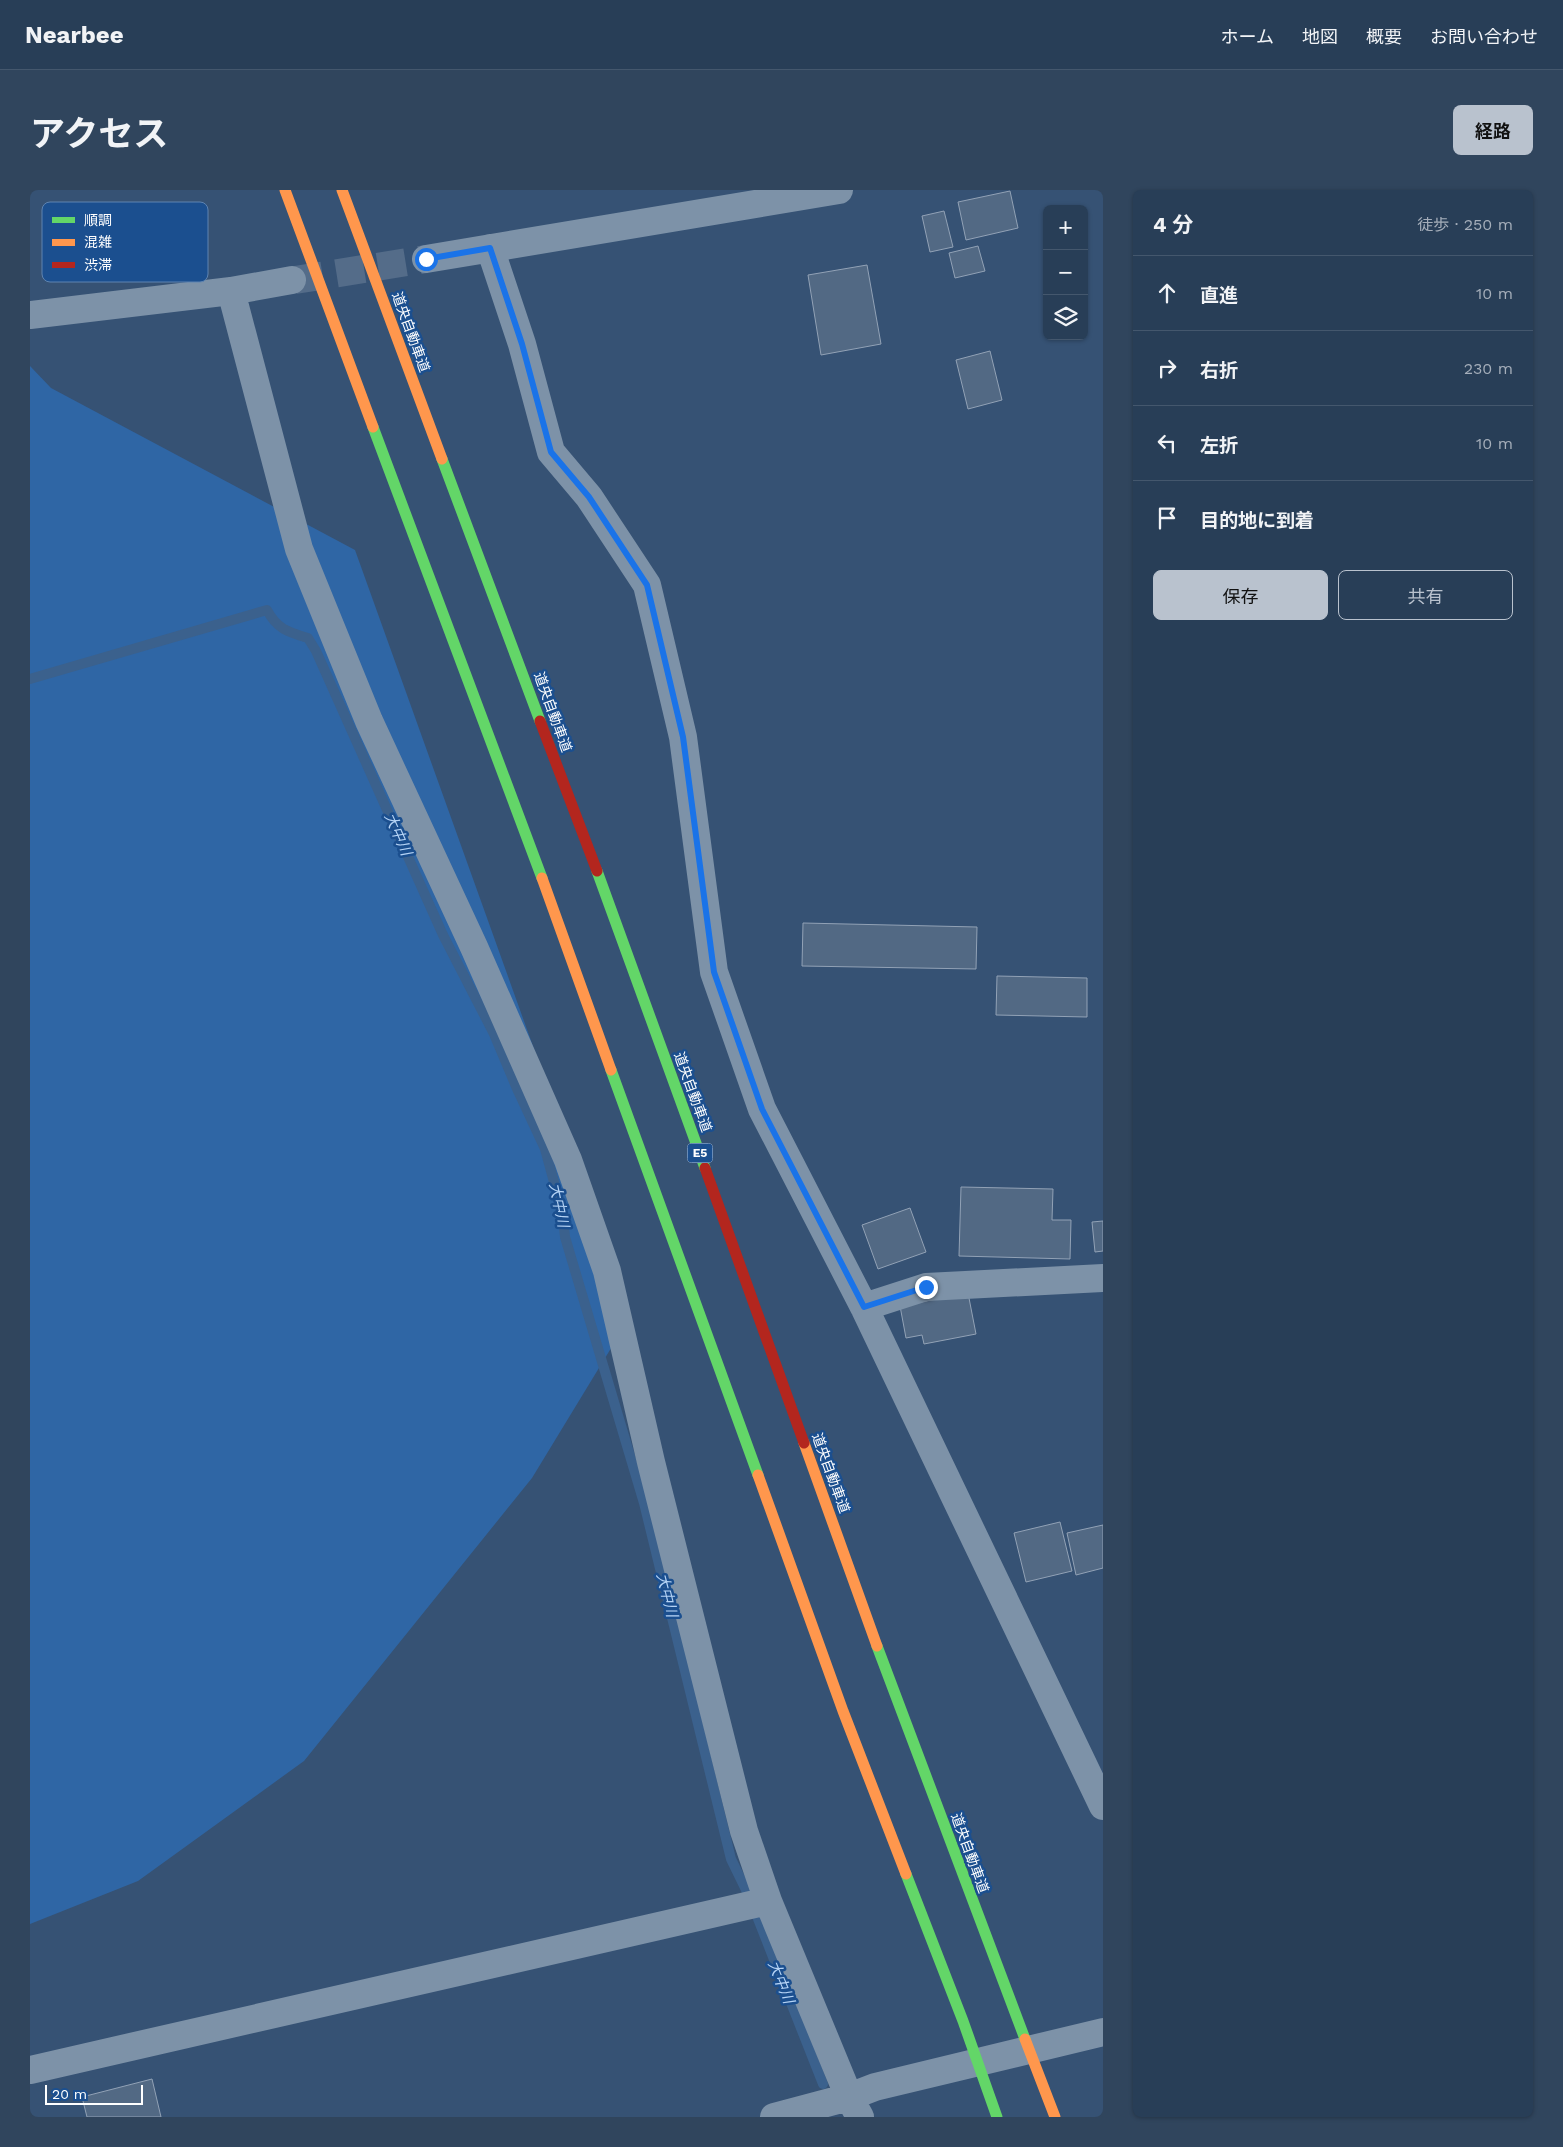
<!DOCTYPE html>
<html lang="ja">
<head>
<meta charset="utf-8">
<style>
  :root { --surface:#283e57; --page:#30455d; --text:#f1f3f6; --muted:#a5aeba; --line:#44576d; --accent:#b9c2ce }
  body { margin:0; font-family:"Work Sans","Noto Sans JP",sans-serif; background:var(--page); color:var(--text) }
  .controls { position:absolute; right:15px; top:15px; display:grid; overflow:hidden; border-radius:8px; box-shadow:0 1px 4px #0004 }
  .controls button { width:45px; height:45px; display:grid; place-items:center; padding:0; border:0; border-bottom:1px solid var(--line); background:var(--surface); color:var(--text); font:25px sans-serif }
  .scale { position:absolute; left:15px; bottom:12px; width:98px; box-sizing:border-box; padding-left:5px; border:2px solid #fff; border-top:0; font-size:14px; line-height:18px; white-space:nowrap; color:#fff; -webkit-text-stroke:4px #1b4f8f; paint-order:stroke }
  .stop { position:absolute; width:15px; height:15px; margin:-11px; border:4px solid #1a73e8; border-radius:50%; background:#fff }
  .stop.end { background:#1a73e8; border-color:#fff; box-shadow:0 1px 5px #0008 }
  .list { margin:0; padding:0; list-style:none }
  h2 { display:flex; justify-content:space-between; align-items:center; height:65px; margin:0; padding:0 20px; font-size:21px }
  h2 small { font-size:16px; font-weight:400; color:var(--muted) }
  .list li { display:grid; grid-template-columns:32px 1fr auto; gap:15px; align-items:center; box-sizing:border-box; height:75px; padding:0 20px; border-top:1px solid var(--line) }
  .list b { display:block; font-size:19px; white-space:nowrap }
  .list em { font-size:16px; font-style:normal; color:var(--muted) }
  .actions { display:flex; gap:10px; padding:15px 20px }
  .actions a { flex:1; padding:11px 0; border:1px solid var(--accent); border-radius:8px; text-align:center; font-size:18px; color:var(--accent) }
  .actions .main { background:var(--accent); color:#111 }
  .icon { flex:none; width:28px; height:28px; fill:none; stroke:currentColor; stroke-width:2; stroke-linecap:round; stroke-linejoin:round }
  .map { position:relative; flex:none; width:1073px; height:1927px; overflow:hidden; border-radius:8px }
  header { display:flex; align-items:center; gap:30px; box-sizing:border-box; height:70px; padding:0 25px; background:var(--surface); border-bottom:1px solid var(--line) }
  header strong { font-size:24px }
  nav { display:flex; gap:28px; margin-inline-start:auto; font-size:18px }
  .intro { display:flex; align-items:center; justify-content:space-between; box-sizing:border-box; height:120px; padding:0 30px }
  h1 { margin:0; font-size:35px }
  .button { padding:12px 22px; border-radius:8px; background:var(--accent); color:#111; font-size:18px; font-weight:700 }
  main { display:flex; gap:30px; padding:0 30px }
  aside { flex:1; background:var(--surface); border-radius:8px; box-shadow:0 1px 4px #0004 }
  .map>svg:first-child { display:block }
  .green { fill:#2f66a5 }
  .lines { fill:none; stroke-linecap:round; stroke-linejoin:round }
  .stream { stroke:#3b618d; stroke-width:10 }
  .building { fill:#526984; stroke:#92a2b6 }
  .street-tunnel { stroke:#546c89; stroke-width:28; stroke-dasharray:28 14; stroke-linecap:butt }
  .street { stroke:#7d92a8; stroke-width:28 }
  .fast { stroke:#63d668; stroke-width:11 }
  .slow { stroke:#ff974d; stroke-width:11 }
  .jam { stroke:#b3261e; stroke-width:11 }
  .route { stroke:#1a73e8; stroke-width:6 }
  .labels { text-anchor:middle; stroke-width:5; stroke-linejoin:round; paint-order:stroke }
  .shield { fill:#1b4f8f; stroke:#bbcadd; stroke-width:1 }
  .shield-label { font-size:12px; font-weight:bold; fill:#fff }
  .street-label { font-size:14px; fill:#fff; stroke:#1b4f8f }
  .water-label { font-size:15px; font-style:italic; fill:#b5d3f5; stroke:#1b4f8f }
  .key { fill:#1b4f8f; stroke:#5f84b1; stroke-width:1 }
  .key-label { font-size:14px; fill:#fff }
</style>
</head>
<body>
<header>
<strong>Nearbee</strong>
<nav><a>ホーム</a><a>地図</a><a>概要</a><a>お問い合わせ</a></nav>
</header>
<div class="intro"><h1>アクセス</h1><a class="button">経路</a></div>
<main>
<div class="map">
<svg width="1073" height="1927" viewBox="0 0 1073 1927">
  <rect width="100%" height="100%" fill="#365274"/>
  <path class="green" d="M0 176 21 198 325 360 556 1004 586 1150 502 1288 274 1571 108 1691 0 1734Z"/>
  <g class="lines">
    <path class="stream" d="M0 489 237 420C247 439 258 442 278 448L286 461 413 745 464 844 488 901 515 959 533 1025 535 1047 614 1313 701 1669 719 1706 793 1894"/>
  </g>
  <path class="building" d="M980 1 988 38 936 50 928 12Z
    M914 21 923 57 900 62 892 26Z
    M948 56 955 81 925 88 919 63Z
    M837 75 851 154 791 165 778 85Z
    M960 161 972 210 938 219 926 170Z
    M773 733 947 737 946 779 772 776Z
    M967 786 1057 788V827L966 825Z
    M931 997 1023 999 1022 1030H1041L1040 1069 929 1066Z
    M880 1018 896 1062 848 1079 832 1035Z
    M1073 1031V1061L1065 1062 1062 1032Z
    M938 1103 946 1144 894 1154 892 1145 876 1148 870 1116Z
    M1030 1332 1042 1381 996 1392 984 1343Z
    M1073 1335V1378L1046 1385 1037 1343Z
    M122 1889 131 1927H57L52 1907Z"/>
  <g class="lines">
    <path class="street-tunnel" d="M265 90 396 69"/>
    <path class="street" d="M460 58 492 154 521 262 559 307 617 395 653 547 684 782 732 919 834 1117 1073 1616
      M396 69 809 0
      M201 101 269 359 339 531 444 757 538 970 577 1081 621 1272 714 1641 738 1711 819 1907 830 1927
      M0 125 201 101 262 90
      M834 1117 896 1097 1073 1088
      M0 1880 738 1711
      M744 1927 819 1907 845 1897 1073 1842"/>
    <path class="fast" d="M343 237 512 688
      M412 269 510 531
      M567 681 675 978
      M581 880 728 1285
      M847 1456 995 1849
      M876 1684 933 1831 967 1927"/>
    <path class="slow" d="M255 0 343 237
      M312 0 412 269
      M512 688 581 880
      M774 1253 847 1456
      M728 1285 813 1521 876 1684
      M995 1849 1025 1927"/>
    <path class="jam" d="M510 531 567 681
      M675 978 774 1253"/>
  </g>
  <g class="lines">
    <path class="route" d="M396 69 460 58 492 154 521 262 559 307 617 395 653 547 684 782 732 919 834 1117 896 1097"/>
  </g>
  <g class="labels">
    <rect class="shield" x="657.5" y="953.5" width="25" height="19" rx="4"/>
    <g class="shield-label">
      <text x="670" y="967">E5</text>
    </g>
    <g class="street-label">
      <text transform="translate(381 142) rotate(70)" y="5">道央自動車道</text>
      <text transform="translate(523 522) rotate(70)" y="5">道央自動車道</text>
      <text transform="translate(663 902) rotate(70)" y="5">道央自動車道</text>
      <text transform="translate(801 1283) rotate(70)" y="5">道央自動車道</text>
      <text transform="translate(940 1663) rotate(70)" y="5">道央自動車道</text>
    </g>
    <g class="water-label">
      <text transform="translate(368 644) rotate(66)" y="5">大中川</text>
      <text transform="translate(529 1015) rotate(78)" y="5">大中川</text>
      <text transform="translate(637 1405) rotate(76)" y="5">大中川</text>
      <text transform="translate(751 1792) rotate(68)" y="5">大中川</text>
    </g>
  </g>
  <rect x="12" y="12" width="166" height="80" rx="8" class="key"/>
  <rect x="22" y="27" width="23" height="6" fill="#63d668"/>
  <rect x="22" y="49" width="23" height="7" fill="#ff974d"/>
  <rect x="22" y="72" width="23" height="6" fill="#b3261e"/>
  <g class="key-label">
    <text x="54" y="35">順調</text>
    <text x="54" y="57">混雑</text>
    <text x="54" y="80">渋滞</text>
  </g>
</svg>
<div class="controls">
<button>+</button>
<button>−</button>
<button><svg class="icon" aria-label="layers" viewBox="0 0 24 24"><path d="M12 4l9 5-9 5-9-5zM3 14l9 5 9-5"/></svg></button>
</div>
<div class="scale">20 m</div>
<div class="stop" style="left:396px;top:69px"></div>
<div class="stop end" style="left:896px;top:1097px"></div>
</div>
<aside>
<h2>4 分<small>徒歩 · 250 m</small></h2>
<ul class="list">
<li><svg class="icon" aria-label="ahead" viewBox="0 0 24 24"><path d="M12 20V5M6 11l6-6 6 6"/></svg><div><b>直進</b></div><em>10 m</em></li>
<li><svg class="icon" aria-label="right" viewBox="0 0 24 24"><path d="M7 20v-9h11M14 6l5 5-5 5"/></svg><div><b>右折</b></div><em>230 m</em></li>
<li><svg class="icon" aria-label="left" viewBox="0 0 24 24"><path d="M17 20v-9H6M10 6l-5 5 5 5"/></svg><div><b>左折</b></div><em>10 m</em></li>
<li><svg class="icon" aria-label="arrive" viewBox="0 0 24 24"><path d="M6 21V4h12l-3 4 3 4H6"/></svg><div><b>目的地に到着</b></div></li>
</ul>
<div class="actions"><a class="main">保存</a><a>共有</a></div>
</aside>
</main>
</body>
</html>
